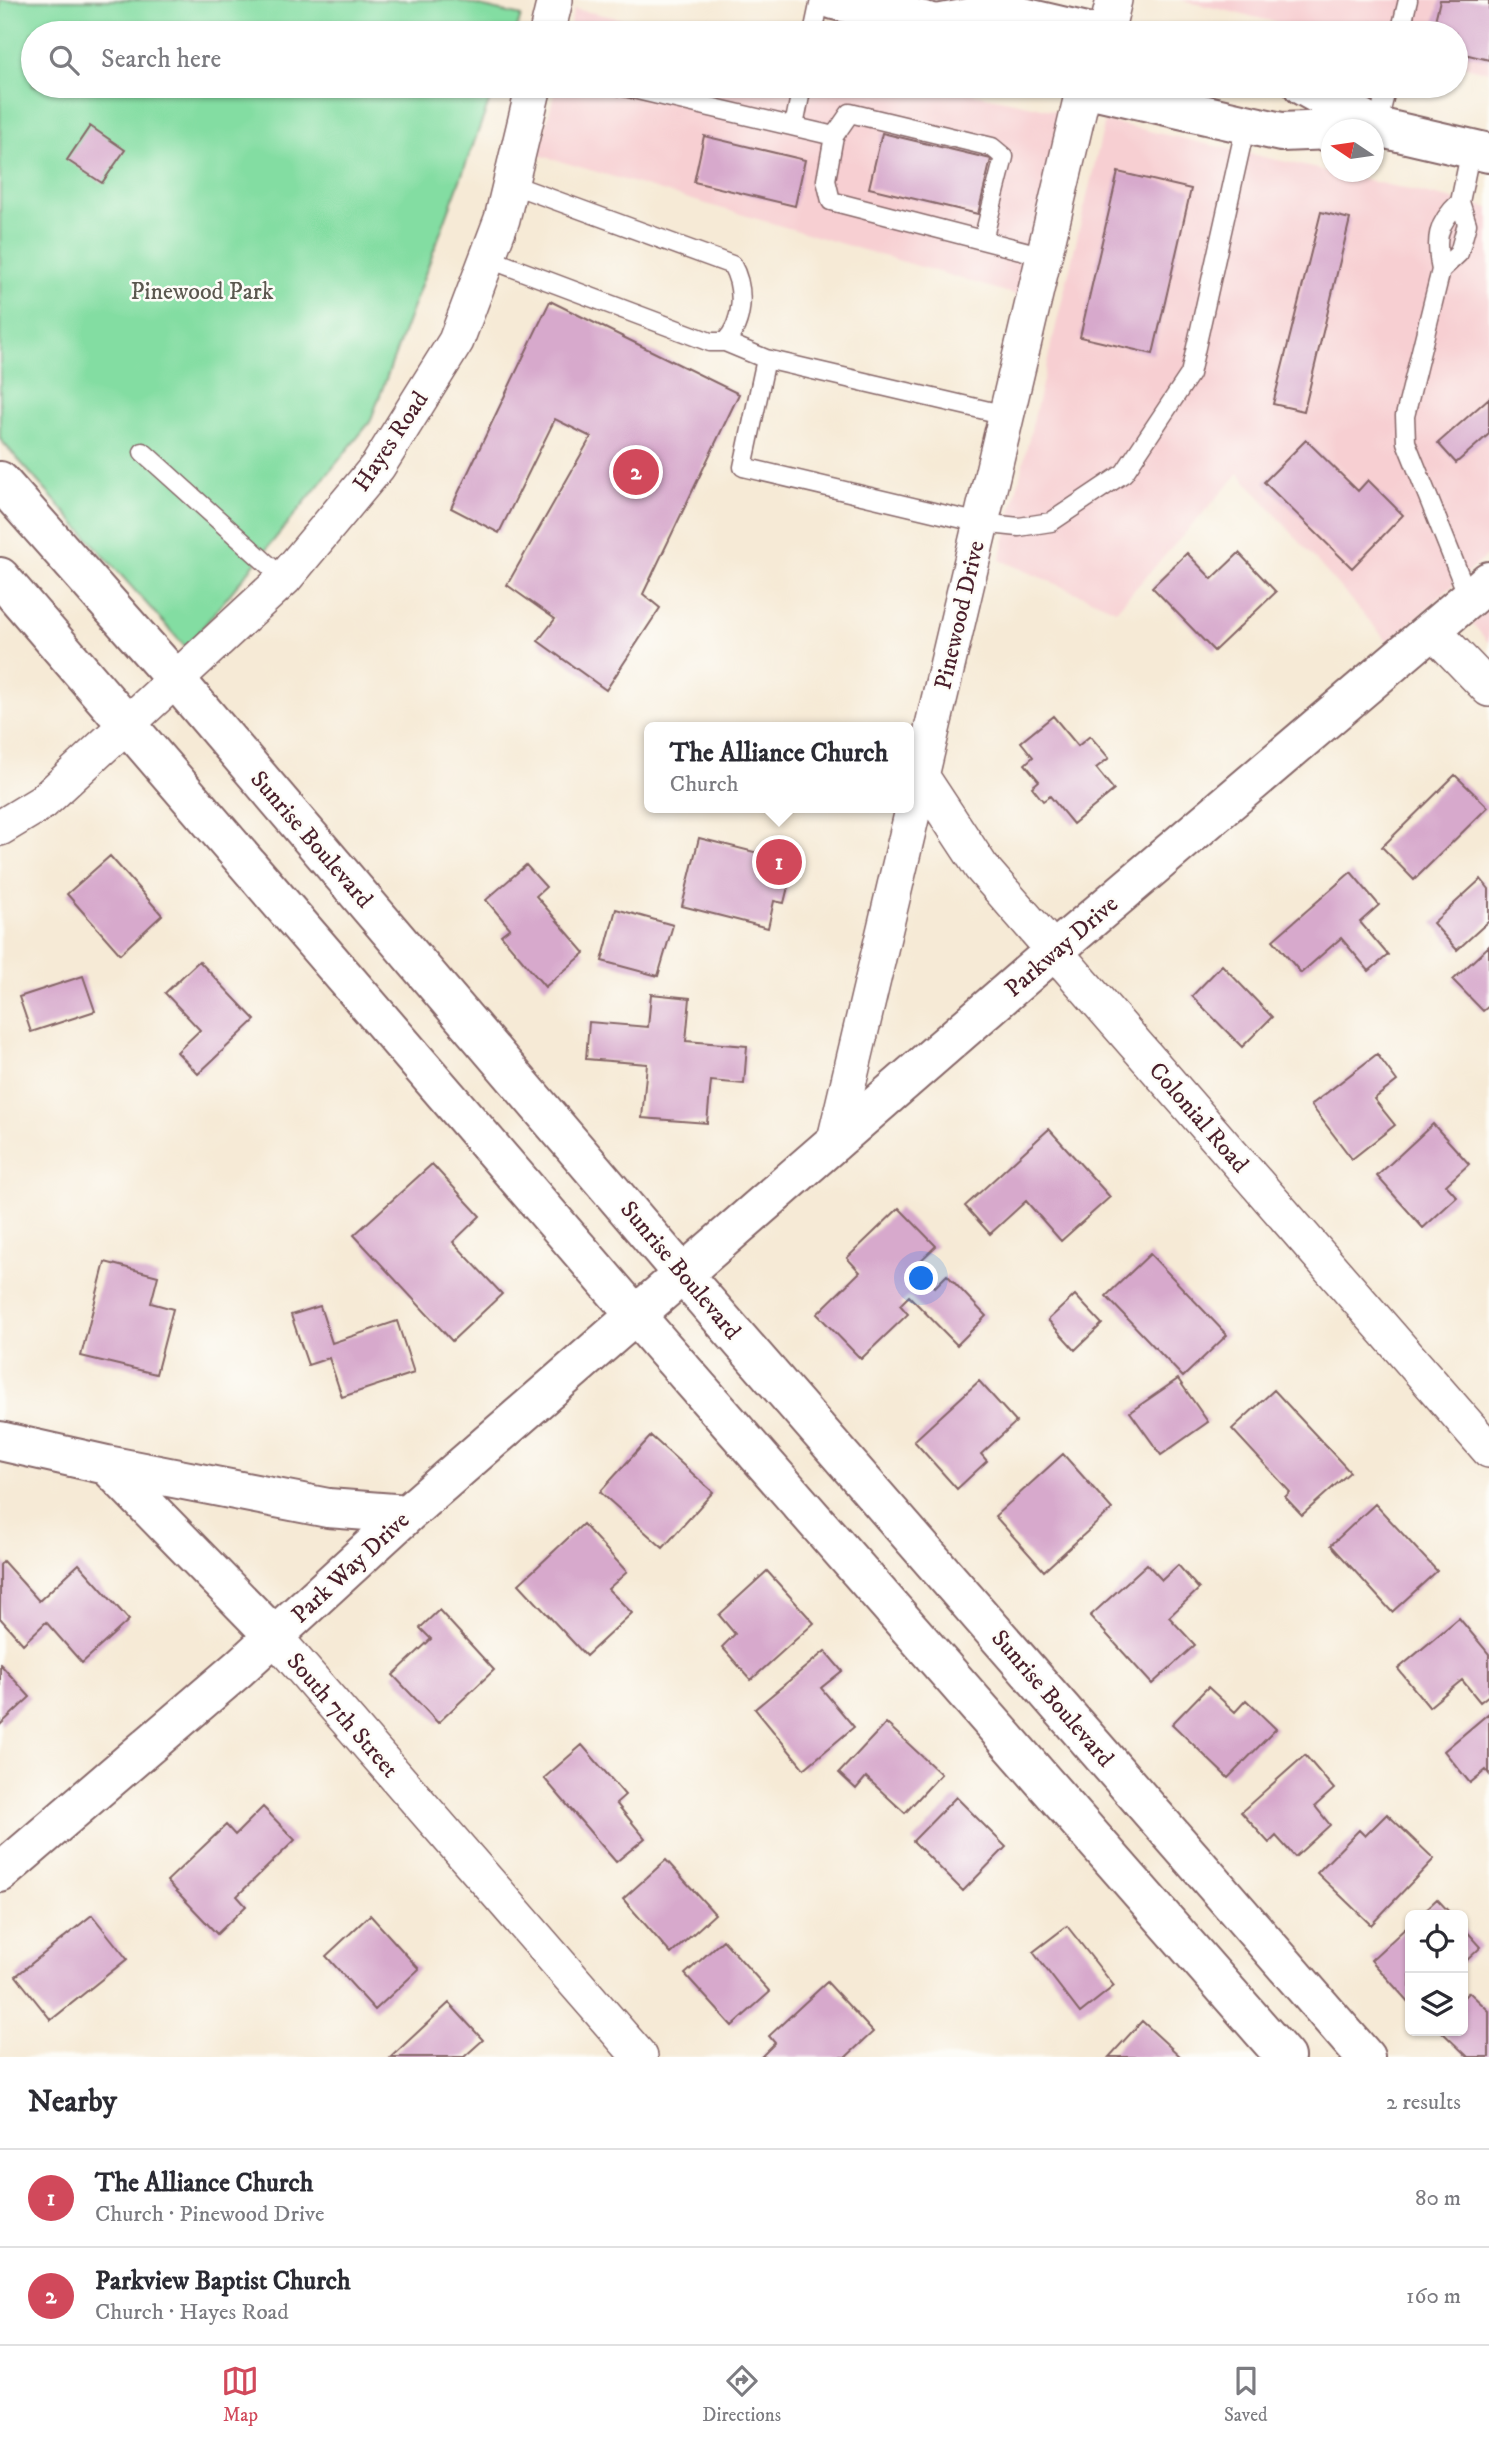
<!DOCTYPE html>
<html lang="en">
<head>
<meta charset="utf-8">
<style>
  :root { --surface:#fff; --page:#f2f2f3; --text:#2b2b33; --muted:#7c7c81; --line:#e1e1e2; --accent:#d1495b }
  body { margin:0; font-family:"IM FELL DW Pica",serif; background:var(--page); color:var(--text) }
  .controls { position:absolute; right:21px; bottom:21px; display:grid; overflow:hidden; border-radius:10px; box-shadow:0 2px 5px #0004 }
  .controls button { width:63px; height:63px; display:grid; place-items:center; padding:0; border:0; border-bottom:2px solid var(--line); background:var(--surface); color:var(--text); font:35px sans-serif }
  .compass { position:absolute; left:1321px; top:119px; width:63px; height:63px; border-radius:50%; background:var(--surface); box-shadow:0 2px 5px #0004; rotate:283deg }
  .you { position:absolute; left:922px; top:1279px; width:24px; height:24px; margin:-18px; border:5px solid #fff; border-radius:50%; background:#1a73e8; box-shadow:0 0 0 10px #1a73e833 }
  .badge { display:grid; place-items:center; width:46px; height:46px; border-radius:50%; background:var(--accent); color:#fff; font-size:23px; font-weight:700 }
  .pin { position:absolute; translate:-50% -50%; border:4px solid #fff; box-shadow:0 2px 7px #0006 }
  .popup { position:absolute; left:644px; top:722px; width:270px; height:91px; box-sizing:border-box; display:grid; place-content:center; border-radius:10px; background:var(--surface); filter:drop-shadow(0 2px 5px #0005); font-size:23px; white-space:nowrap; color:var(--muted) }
  .popup b { font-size:26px; color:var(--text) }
  .popup::after { content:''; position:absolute; left:50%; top:100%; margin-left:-14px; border:14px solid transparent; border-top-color:var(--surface) }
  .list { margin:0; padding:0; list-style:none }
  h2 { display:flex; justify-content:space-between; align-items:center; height:91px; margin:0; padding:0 28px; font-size:30px }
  h2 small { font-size:23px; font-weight:400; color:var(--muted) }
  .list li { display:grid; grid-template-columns:46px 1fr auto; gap:21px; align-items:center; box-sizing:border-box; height:98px; padding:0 28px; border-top:2px solid var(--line) }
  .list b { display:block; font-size:26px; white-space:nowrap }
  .list p { margin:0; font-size:23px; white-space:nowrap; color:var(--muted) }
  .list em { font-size:23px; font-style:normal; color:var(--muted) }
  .icon { flex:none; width:38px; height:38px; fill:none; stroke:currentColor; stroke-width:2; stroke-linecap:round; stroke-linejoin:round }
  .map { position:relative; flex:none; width:1489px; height:2057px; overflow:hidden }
  .search { position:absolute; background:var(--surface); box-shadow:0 2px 5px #0004; left:21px; right:21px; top:21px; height:77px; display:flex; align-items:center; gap:18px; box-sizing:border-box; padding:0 24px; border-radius:38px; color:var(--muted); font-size:26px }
  .sheet { height:287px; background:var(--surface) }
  nav { display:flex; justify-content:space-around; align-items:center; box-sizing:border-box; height:98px; border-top:2px solid var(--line); background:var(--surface); font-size:19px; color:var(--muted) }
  nav a { display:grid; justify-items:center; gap:4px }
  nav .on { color:var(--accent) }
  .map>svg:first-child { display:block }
  .built { fill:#f7cfd2 }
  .green { fill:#83dda2; stroke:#667e66; stroke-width:2 }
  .building { fill:#d7a9cc }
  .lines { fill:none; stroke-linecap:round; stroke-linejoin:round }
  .service-casing { stroke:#866667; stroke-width:21 }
  .minor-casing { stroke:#866667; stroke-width:38 }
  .tertiary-casing { stroke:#866667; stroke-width:42 }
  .secondary-casing { stroke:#866667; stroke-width:42 }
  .primary-casing { stroke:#866667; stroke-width:42 }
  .service { stroke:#fff; stroke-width:18 }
  .minor { stroke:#fff; stroke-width:35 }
  .tertiary { stroke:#fff; stroke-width:38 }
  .secondary { stroke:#fff; stroke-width:38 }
  .primary { stroke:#fff; stroke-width:38 }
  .labels { text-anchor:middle; stroke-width:5; stroke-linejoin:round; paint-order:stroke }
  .park-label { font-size:24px; fill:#5b584f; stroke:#fdfcf7 }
  .street-label { font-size:24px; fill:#4a1f2b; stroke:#fdfcf7 }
</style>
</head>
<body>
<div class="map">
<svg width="1489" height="2057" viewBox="0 0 1489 2057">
  <rect width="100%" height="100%" fill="#fdfcf7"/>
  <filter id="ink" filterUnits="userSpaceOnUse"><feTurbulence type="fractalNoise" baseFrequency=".0143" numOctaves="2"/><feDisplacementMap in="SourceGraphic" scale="14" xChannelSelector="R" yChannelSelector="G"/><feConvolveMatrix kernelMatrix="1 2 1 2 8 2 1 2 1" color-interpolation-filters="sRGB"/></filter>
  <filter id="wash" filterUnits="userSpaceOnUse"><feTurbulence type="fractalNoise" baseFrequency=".00686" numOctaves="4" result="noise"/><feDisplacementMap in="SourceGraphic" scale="28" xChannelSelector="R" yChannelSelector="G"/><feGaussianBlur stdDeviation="1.57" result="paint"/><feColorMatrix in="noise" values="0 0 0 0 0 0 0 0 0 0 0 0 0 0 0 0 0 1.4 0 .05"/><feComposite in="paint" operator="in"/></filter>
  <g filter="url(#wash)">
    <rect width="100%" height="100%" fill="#f6ead6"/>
    <path class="built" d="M1180 0H1489V72L1456 64V33H1323Z
      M574 9 691 33H568Z
      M556 86H938L1065 113 1020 296 539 155Z
      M1105 121 1489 208V554L1388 642 1239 473 1116 610 1000 560Z
      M1489 608V643L1472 623Z"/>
    <path class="green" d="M0 0H455L521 16 515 33H33V86H495L370 422 186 648 0 439Z"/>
    <g id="blocks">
      <path class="building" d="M1440 0H1489V60L1456 52V33H1432Z
        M90 126 125 150 102 183 67 160Z
        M882 133 991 159 978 214 869 188Z
        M704 136 805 160 795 206 694 182Z
        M1118 172 1191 189 1153 354 1080 337Z
        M1321 212 1350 219 1304 411 1273 404Z
        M550 301 739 394 643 594 660 608 606 690 538 641 555 619 507 585 591 437 555 419 499 533 451 508Z
        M1489 398V434L1456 463 1438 443Z
        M1306 440 1358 491 1368 480 1403 515 1352 568 1264 482Z
        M1187 553 1212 579 1239 553 1276 592 1214 651 1152 587Z
        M1053 716 1078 746 1090 736 1109 758 1096 768 1114 790 1073 824 1050 796 1043 801 1032 787 1039 781 1025 764 1033 757 1021 742Z
        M1455 775 1488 807 1414 880 1382 847Z
        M699 838 794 862 784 903 774 901 768 928 682 906Z
        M110 856 162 915 120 954 67 894Z
        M526 865 546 887 536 896 585 953 545 987 501 935 510 928 486 900Z
        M1351 872 1379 905 1360 922 1388 955 1369 971 1341 938 1301 973 1273 940Z
        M1481 879 1489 889V921L1457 950 1433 923Z
        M616 909 673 925 658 976 602 961Z
        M1489 946V1006L1483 1011 1453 980Z
        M199 961 255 1020 198 1074 177 1052 200 1030 165 993Z
        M1222 965 1272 1017 1242 1047 1192 996Z
        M83 976 95 1011 31 1032 19 997Z
        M651 994 690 998 686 1041 747 1046 744 1084 711 1081 707 1123 642 1118 647 1064 586 1059 589 1022 648 1027Z
        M1377 1054 1397 1081 1374 1099 1395 1125 1352 1159 1311 1105Z
        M1433 1124 1469 1164 1446 1185 1457 1197 1423 1228 1377 1176Z
        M1049 1129 1110 1197 1061 1241 1026 1201 990 1234 965 1206Z
        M432 1164 480 1216 453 1242 502 1294 452 1341 354 1235Z
        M899 1208 936 1246 915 1266 935 1287 947 1275 986 1316 957 1345 909 1296 900 1305 908 1314 861 1359 817 1314 860 1272 847 1258Z
        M1150 1254 1227 1335 1183 1377 1106 1296Z
        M105 1262 158 1276 151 1303 173 1309 156 1374 81 1356Z
        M1075 1295 1102 1324 1075 1350 1048 1320Z
        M320 1306 332 1343 397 1321 414 1373 342 1397 329 1358 308 1365 291 1315Z
        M1178 1379 1208 1422 1161 1455 1130 1412Z
        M979 1381 1016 1422 981 1454 987 1461 957 1489 914 1441Z
        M1274 1390 1350 1472 1302 1515 1285 1497 1290 1492 1232 1429Z
        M651 1436 713 1492 663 1548 600 1492Z
        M1063 1454 1112 1509 1044 1571 995 1516Z
        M1375 1504 1437 1571 1392 1612 1331 1545Z
        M583 1524 627 1572 608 1589 632 1613 586 1656 519 1584Z
        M3 1561 39 1601 79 1564 129 1620 82 1663 46 1622 23 1644 0 1618V1565Z
        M1147 1564 1162 1580 1178 1565 1199 1589 1169 1617 1195 1645 1152 1684 1090 1616Z
        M767 1571 814 1623 751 1680 722 1647 735 1634 719 1615Z
        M439 1610 494 1670 438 1723 393 1675 431 1639 420 1628Z
        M1459 1618 1489 1654V1695L1480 1702 1462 1680 1429 1707 1398 1669Z
        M825 1651 842 1671 821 1688 854 1727 804 1769 755 1709Z
        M0 1664 30 1697 0 1725Z
        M1208 1687 1235 1712 1246 1700 1276 1729 1228 1778 1172 1724Z
        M1489 1713V1774L1486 1770 1470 1783 1444 1751Z
        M886 1723 941 1774 905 1813 866 1777 856 1789 839 1773Z
        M582 1745 625 1795 616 1803 645 1838 616 1862 544 1778Z
        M1305 1755 1334 1789 1315 1806 1330 1825 1295 1857 1276 1836 1269 1843 1241 1812Z
        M956 1797 1006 1847 963 1891 913 1841Z
        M263 1807 295 1840 237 1896 246 1906 217 1934 167 1881 226 1825 235 1835Z
        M1387 1814 1434 1859 1371 1925 1317 1873 1359 1830 1365 1836Z
        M666 1860 715 1914 671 1954 623 1899Z
        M1437 1899 1452 1915H1420Z
        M92 1915 127 1959 51 2020 16 1976Z
        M370 1915 419 1969 375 2010 326 1956Z
        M1410 1924V2004L1371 1960Z
        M1067 1926 1114 1986 1080 2013 1033 1952Z
        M1463 1927 1481 1947 1463 1964Z
        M723 1940 770 1992 732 2026 685 1974Z
        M827 1982 873 2032 846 2057H761L775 2043 769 2036Z
        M1469 1992 1489 2011V2057H1468L1441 2031H1463V1998Z
        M449 2003 483 2040 464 2057H391Z
        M1142 2021 1181 2057H1109Z"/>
    </g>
  </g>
  <g filter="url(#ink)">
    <use href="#blocks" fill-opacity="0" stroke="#866667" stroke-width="2"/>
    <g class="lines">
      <defs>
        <path id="service" d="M813 33 820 0
          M1400 33 1408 0
          M620 86 834 136 826 180 831 201 1044 256
          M794 126 802 86
          M1377 127 1387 86
          M834 136 850 113 992 147 1004 157 983 240
          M1460 202C1436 224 1435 240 1441 270L1405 416 1406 442 1469 599
          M487 258 710 342H725C744 322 745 288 732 265L511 184
          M1441 270 1459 253 1467 224 1460 202 1471 149
          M725 342 766 359
          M1006 415 766 359 743 467 980 523 1019 527 1051 522 1124 473 1190 374 1246 124
          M143 452 284 579"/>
        <path id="minor" d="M547 33 555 0
          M1106 33 1114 0
          M1433 631 1489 689
          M921 776 981 867 1489 1450
          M0 828 43 802 284 579 378 466 456 341 502 219 534 86
          M834 1144 1084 87
          M274 1636 640 2057"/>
        <path id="tertiary" d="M0 1441 107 1465 274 1636
          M107 1465 328 1508 407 1514
          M0 1873 238 1669 407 1514 1054 951 1489 581"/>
        <path id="secondary" d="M0 481 176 680 684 1276 1365 2057
          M0 577 662 1346 1285 2057"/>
        <path id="primary" d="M834 0 937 24 950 33
          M937 24 1001 12 1091 33
          M1079 86 1281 132 1332 130
          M1303 86 1377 127
          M1336 130 1377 127 1489 153"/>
      </defs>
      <use href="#service" class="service-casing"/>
      <use href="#minor" class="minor-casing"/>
      <use href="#tertiary" class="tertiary-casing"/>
      <use href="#secondary" class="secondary-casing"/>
      <use href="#primary" class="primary-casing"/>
      <use href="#service" class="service"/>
      <use href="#minor" class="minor"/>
      <use href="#tertiary" class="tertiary"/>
      <use href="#secondary" class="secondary"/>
      <use href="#primary" class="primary"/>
    </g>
  </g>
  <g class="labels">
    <g class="park-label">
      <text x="202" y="299">Pinewood Park</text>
    </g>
    <g class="street-label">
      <text transform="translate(390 441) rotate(-56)" y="8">Hayes Road</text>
      <text transform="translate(959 615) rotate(-77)" y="8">Pinewood Drive</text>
      <text transform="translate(312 839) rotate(49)" y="8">Sunrise Boulevard</text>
      <text transform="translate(1061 946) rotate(-41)" y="8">Parkway Drive</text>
      <text transform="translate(1199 1117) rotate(49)" y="8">Colonial Road</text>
      <text transform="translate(681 1270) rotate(50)" y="8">Sunrise Boulevard</text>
      <text transform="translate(350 1567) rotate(-43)" y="8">Park Way Drive</text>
      <text transform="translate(1053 1698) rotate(49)" y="8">Sunrise Boulevard</text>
      <text transform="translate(343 1715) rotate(49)" y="8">South 7th Street</text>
    </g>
  </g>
</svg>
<div class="controls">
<button><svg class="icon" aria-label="locate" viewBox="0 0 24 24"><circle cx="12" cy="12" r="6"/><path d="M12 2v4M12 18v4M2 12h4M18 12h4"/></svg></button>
<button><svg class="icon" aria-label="layers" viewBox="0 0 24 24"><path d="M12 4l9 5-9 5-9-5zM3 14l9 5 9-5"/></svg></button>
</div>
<svg class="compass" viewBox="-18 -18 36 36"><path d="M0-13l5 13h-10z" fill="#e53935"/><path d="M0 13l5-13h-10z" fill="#7c7c81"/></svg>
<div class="you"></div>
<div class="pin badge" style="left:779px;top:862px">1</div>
<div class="popup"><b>The Alliance Church</b>Church</div>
<div class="pin badge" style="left:636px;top:472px">2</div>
<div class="search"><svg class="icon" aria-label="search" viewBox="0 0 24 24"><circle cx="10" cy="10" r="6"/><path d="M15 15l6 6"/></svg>Search here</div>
</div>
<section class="sheet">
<h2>Nearby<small>2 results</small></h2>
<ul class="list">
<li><span class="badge">1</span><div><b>The Alliance Church</b><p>Church · Pinewood Drive</p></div><em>80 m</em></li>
<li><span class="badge">2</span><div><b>Parkview Baptist Church</b><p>Church · Hayes Road</p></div><em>160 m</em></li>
</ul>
</section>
<nav>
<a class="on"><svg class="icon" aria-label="map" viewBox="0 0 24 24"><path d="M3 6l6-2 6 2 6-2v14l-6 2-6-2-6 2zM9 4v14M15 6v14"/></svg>Map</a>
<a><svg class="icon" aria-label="directions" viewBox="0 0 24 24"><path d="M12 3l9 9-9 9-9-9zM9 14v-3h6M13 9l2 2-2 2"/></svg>Directions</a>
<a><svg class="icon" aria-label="saved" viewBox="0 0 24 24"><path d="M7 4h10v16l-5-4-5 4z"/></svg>Saved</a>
</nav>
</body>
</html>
